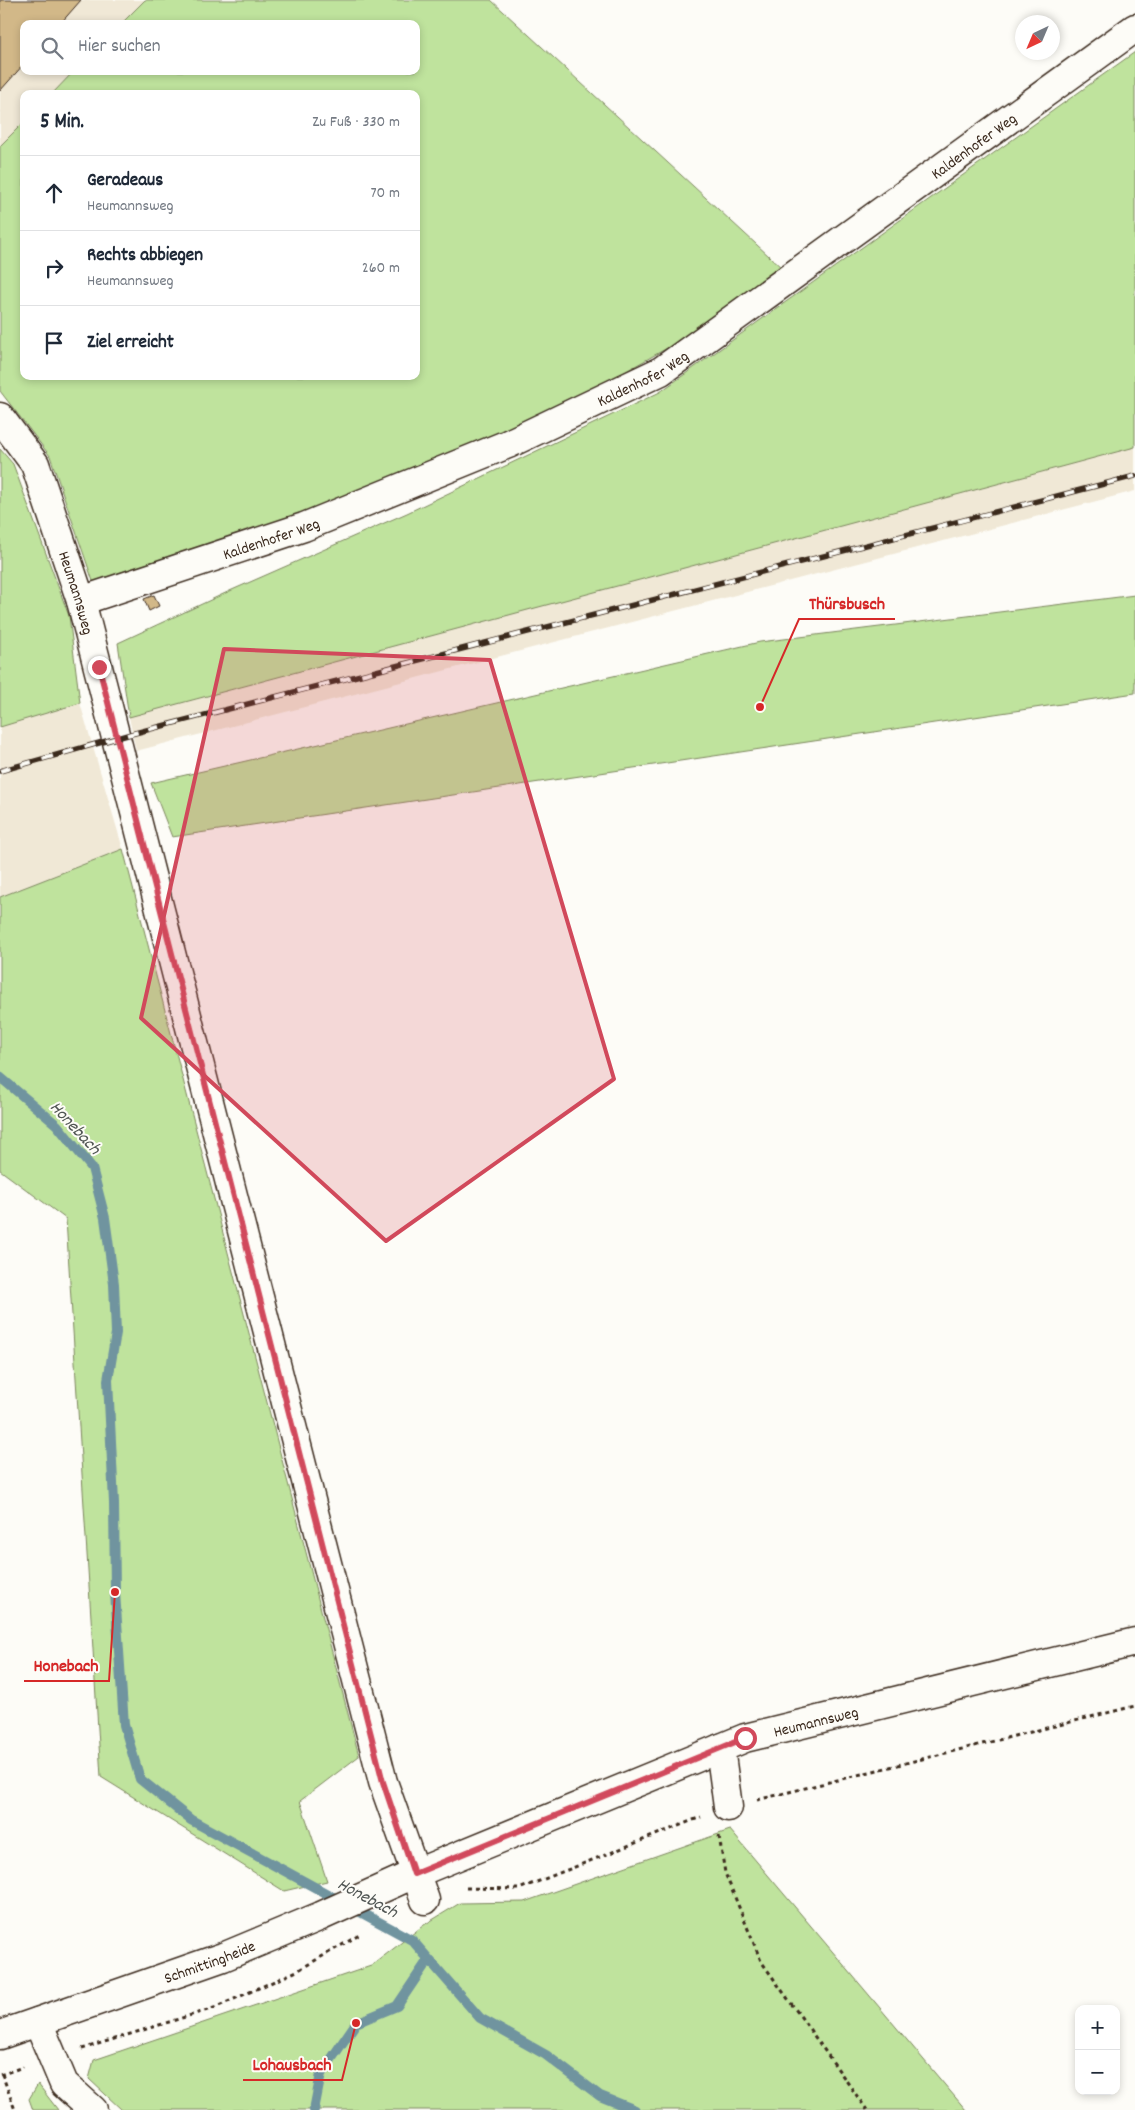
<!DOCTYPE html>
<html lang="de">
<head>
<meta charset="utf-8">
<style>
  :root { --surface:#fff; --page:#f2f2f3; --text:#1f2937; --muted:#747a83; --line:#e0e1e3 }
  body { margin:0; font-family:Dekko,sans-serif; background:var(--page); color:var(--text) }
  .controls { position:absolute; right:15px; bottom:15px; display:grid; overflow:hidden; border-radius:10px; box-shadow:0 2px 8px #0003 }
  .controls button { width:45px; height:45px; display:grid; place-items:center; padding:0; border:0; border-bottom:1px solid var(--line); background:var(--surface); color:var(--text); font:25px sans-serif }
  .compass { position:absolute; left:1015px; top:15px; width:45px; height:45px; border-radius:50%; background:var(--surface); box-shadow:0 2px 8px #0003; rotate:224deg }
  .stop { position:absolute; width:15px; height:15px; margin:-11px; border:4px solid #d1495b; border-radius:50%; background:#fff }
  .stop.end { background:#d1495b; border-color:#fff; box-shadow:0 1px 5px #0008 }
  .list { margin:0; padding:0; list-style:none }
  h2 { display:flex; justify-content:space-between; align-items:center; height:65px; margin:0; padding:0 20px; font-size:21px }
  h2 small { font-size:16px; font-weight:400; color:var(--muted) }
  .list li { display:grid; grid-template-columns:32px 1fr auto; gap:15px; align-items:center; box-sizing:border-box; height:75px; padding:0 20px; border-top:1px solid var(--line) }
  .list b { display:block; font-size:19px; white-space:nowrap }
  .list p { margin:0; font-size:16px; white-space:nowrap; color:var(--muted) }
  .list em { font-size:16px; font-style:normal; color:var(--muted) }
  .icon { flex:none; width:28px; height:28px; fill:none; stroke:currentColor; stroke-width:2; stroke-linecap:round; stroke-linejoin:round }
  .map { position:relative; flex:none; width:1135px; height:2110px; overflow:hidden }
  .search { position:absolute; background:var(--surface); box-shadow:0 2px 8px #0003; left:20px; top:20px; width:400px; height:55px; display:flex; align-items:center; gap:12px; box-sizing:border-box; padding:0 18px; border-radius:10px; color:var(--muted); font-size:19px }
  .panel { position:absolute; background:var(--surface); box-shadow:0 2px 8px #0003; left:20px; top:90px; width:400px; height:290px; border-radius:10px }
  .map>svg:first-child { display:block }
  .built { fill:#f0e8d6 }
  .green { fill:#bfe39d; stroke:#7d865e }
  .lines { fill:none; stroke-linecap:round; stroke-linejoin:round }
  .stream { stroke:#70949f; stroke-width:10 }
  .building { fill:#d2b888; stroke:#3b2a1e }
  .minor-casing { stroke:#3b2a1e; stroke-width:31 }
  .path { stroke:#3b2a1e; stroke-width:3; stroke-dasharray:4 4; stroke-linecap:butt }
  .minor { stroke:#fdfcf7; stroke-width:28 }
  .rail-casing { stroke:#3b2a1e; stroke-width:5.5 }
  .rail { stroke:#fdfcf7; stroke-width:4; stroke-dasharray:11; stroke-linecap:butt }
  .route { stroke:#d1495b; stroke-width:6 }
  .marked { fill:#d1495b; fill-opacity:0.2; stroke:#d1495b; stroke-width:4; stroke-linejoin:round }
  .labels { text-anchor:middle; stroke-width:4; stroke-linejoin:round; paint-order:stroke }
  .street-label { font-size:16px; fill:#3b2a1e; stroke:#fdfcf7 }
  .water-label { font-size:18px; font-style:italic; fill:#515654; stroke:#fdfcf7 }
  .leader { fill:none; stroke:#d62828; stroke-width:2 }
  .callout-dot { fill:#d62828; stroke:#fdfcf7; stroke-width:2 }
  .callout-label { font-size:18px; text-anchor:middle; font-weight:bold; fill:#d62828; stroke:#fdfcf7; stroke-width:4; stroke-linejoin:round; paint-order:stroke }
</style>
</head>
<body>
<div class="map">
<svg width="1135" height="2110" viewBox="0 0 1135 2110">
  <rect width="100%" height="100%" fill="#fdfcf7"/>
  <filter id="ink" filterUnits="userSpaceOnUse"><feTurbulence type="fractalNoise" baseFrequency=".02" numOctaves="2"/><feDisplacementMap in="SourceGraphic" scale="10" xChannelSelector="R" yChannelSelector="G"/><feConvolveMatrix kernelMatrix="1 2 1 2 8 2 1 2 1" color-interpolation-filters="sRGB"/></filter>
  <g filter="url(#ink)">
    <path class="built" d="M0 0H145L121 24H24V71H74L52 94H24V122L0 146Z
      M1135 447V491L136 751 129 717Z
      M80 703 123 849 0 897V727Z"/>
    <path class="green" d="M145 0H491L782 268 719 319 619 375 504 432 410 474 97 593 50 456 0 391V146L24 122V376H416V94H52L74 71H416V24H121Z
      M1135 52V447L129 717 118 643 232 590 407 513 660 392Z
      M0 449 13 464 69 616 80 703 0 727Z
      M1135 595V693L172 837 151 783 760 642Z
      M123 849 359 1756 300 1801 327 1881 284 1891 101 1777 66 1219 0 1170V897Z
      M730 1830 966 2110H122L89 2079 94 2060 371 1966 424 1925 460 1903 524 1902Z
      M38 2084 58 2110H33L29 2099Z"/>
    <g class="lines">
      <path class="stream" d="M0 1077 57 1125 92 1168 105 1218 114 1284 116 1333 108 1380 114 1503 115 1592 124 1725 140 1779 191 1820 412 1940 480 2018 546 2055 600 2096 635 2110
        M314 2110 321 2074 356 2023 397 2006 428 1960"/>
    </g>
    <path class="building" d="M0 0H81L60 24H24V64L0 91Z
      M154 595 159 606 149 611 144 599Z"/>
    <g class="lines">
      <defs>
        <g id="minor">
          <path id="s1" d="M0 417 35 464 81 601 383 1782 425 1900"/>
          <path id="s2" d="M81 601 304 527 508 444 661 371 1135 28"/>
          <path d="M720 1748 728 1807"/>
          <path d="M38 2022 64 2084 93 2110"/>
          <path id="s3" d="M0 2035 223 1957 321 1916 414 1874 745 1738 1135 1642"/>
        </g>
      </defs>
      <use href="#minor" class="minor-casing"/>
      <path class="path" d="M757 1800 1135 1706
        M719 1836 725 1873 761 1961 867 2110
        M466 1888 519 1889 701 1817
        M82 2049 214 2008 297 1971 361 1934
        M2 2074 15 2110
        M0 2075 23 2067"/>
      <use href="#minor" class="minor"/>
      <defs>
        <path id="rail" d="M0 771 131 734 1135 476"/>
      </defs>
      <use href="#rail" class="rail-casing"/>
      <use href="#rail" class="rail"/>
    </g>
  </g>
  <g class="lines" filter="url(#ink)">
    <path class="route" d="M99 667 383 1782 414 1874 745 1738"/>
  </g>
  <path class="marked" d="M224 649 490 660 614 1079 386 1241 141 1018Z"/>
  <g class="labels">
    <g class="street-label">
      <text dy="6" stroke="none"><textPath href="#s2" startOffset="1010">Kaldenhofer Weg</textPath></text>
      <text dy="6" stroke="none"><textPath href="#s2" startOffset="605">Kaldenhofer Weg</textPath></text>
      <text dy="6" stroke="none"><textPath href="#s2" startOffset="200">Kaldenhofer Weg</textPath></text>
      <text dy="6" stroke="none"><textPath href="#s1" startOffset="194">Heumannsweg</textPath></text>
      <text dy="6" stroke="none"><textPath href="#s3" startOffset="875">Heumannsweg</textPath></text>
      <text dy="6" stroke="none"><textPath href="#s3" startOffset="222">Schmittingheide</textPath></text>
    </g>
    <g class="water-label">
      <text transform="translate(76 1127) rotate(47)" y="6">Honebach</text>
      <text transform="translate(368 1897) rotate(28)" y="6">Honebach</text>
    </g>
  </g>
  <path class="leader" d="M760 707L799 619H895M115 1592L109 1681H24M356 2023L342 2080H243"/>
  <g class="callout-dot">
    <circle cx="760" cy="707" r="5"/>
    <circle cx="115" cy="1592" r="5"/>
    <circle cx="356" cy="2023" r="5"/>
  </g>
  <g class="callout-label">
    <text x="847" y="609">Thürsbusch</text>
    <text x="66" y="1671">Honebach</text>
    <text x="292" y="2070">Lohausbach</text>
  </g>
</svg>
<div class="controls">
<button>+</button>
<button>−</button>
</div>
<svg class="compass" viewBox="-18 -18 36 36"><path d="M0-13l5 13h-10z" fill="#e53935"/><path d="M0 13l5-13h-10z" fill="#747a83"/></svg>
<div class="stop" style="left:745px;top:1738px"></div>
<div class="stop end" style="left:99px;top:667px"></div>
<div class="search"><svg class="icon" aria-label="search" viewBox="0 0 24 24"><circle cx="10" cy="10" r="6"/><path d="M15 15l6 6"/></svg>Hier suchen</div>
<section class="panel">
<h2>5 Min.<small>Zu Fuß · 330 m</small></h2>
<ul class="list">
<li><svg class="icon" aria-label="ahead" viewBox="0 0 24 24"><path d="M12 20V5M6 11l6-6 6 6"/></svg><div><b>Geradeaus</b><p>Heumannsweg</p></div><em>70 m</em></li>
<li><svg class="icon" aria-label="right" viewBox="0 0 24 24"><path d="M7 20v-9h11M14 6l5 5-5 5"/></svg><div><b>Rechts abbiegen</b><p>Heumannsweg</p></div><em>260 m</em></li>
<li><svg class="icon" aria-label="arrive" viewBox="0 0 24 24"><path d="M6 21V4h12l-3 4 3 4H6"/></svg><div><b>Ziel erreicht</b></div></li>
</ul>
</section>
</div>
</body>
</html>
